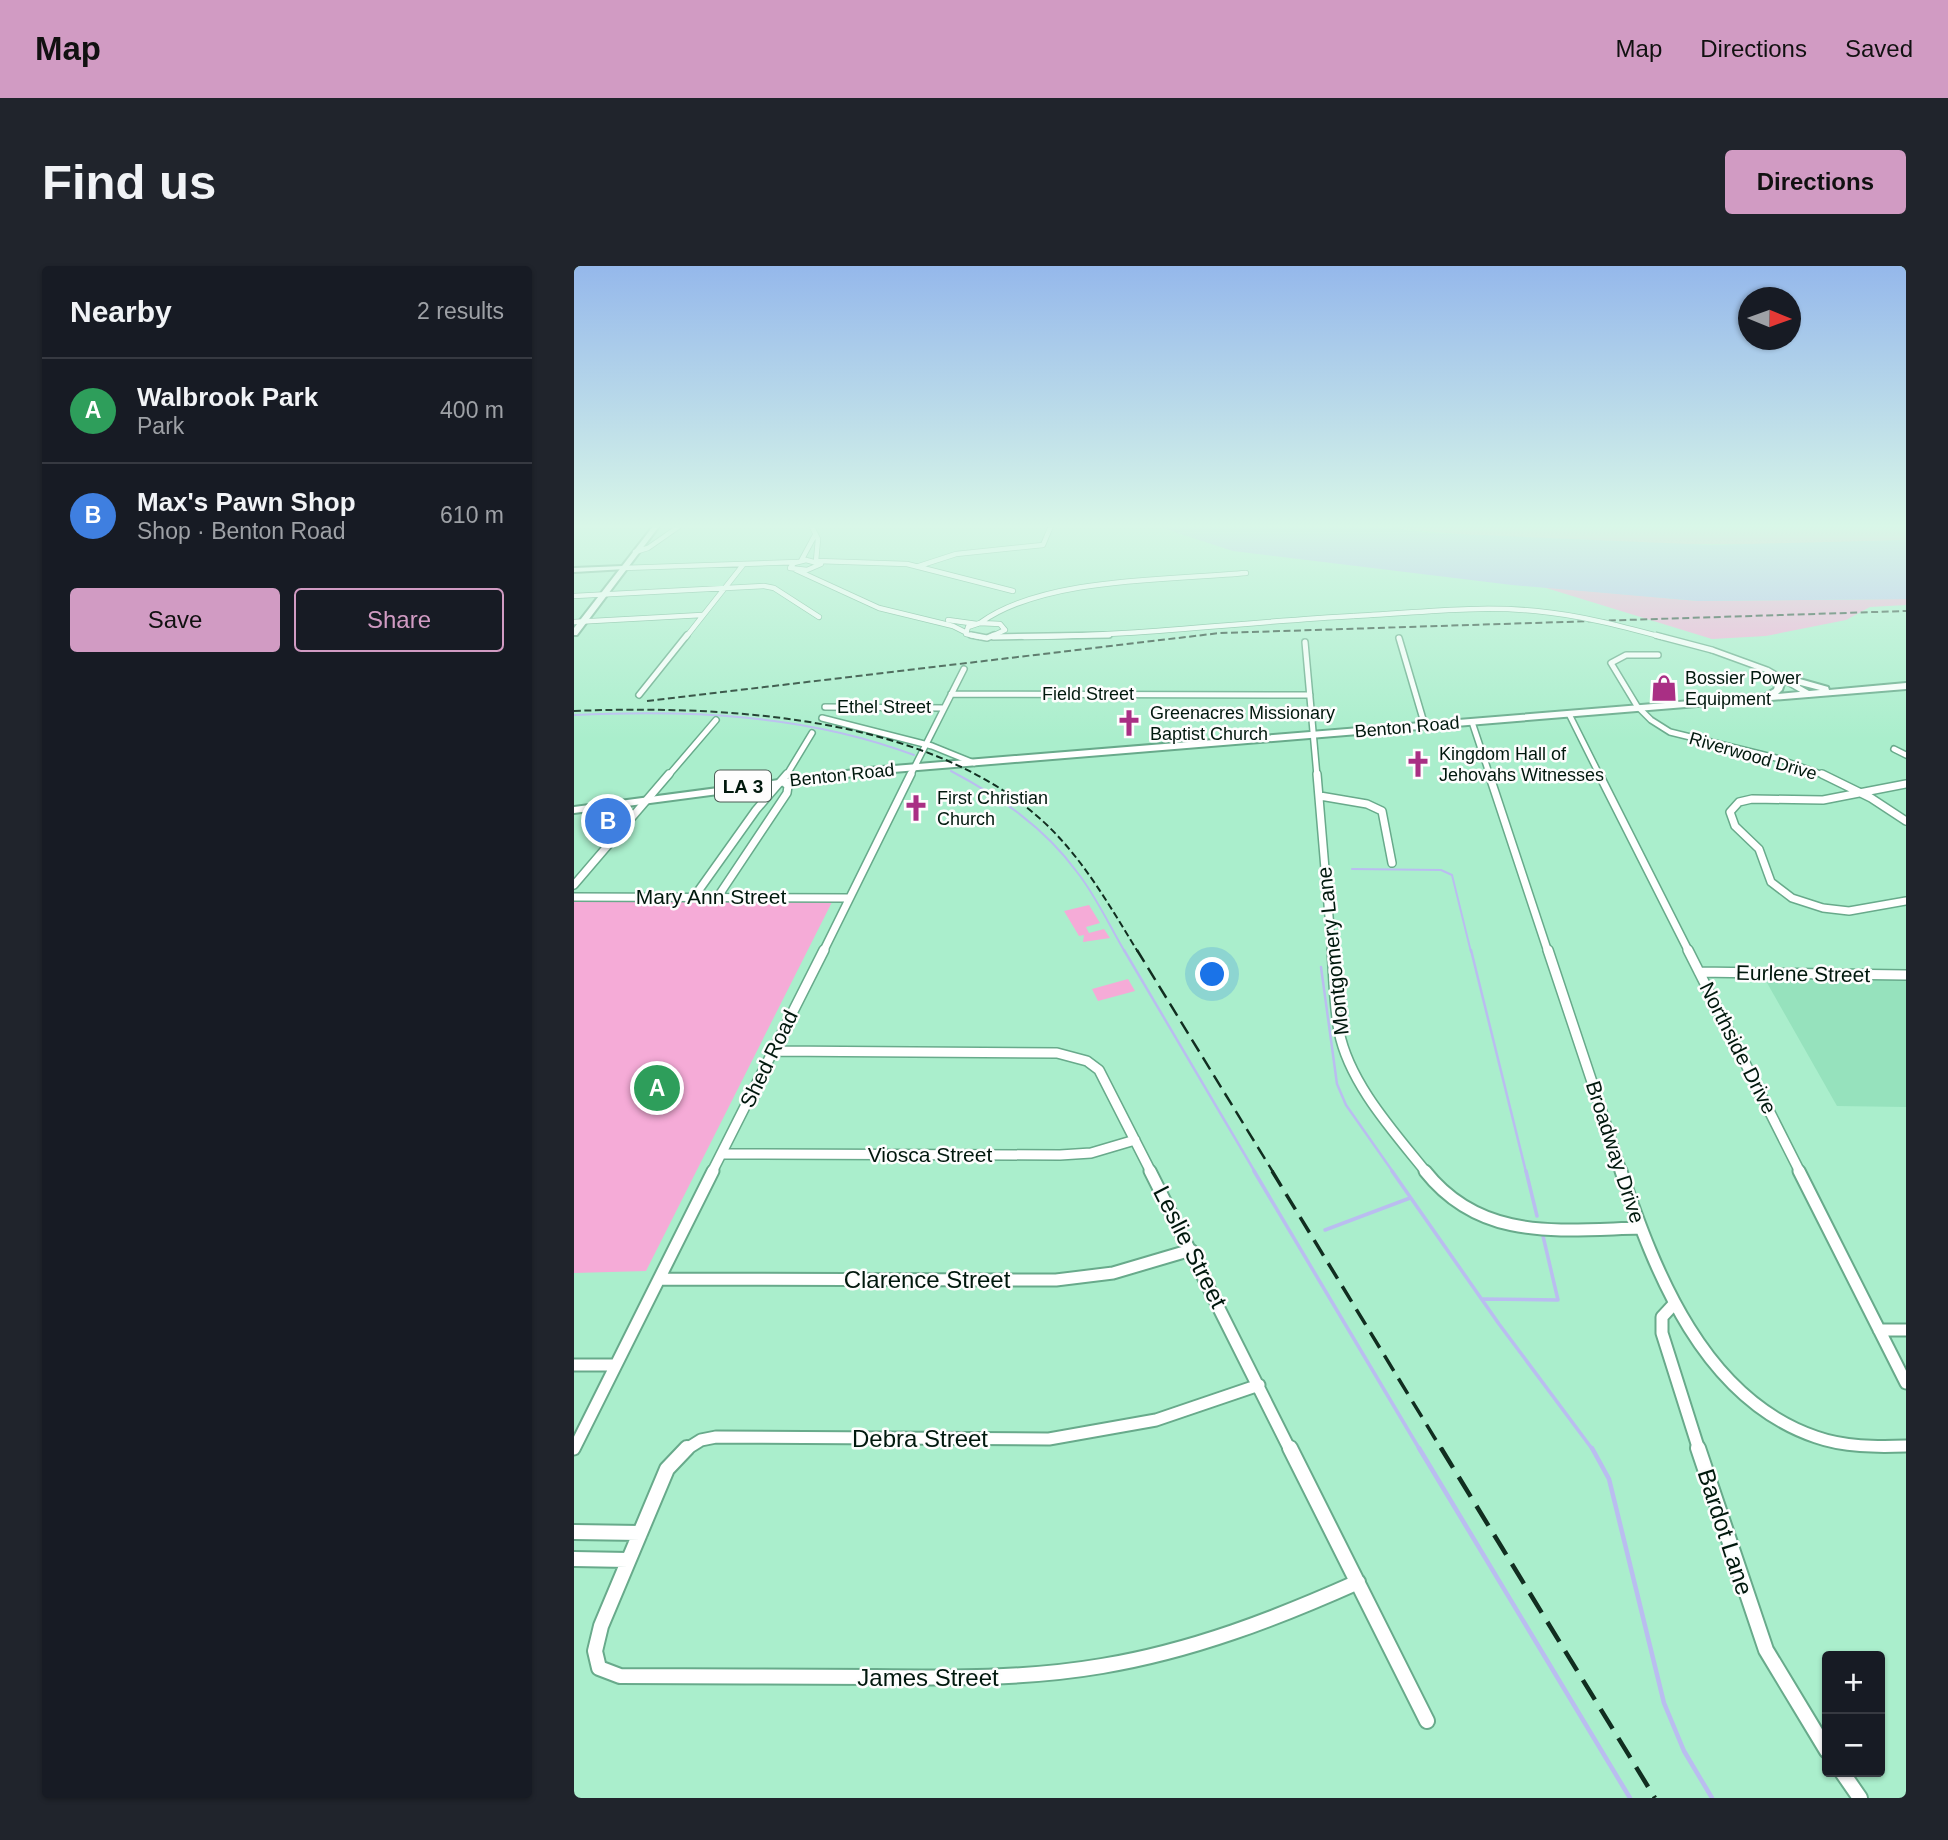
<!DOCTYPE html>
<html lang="en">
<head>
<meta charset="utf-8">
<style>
  :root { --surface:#171b24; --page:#20242c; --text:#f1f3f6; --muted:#9ea1a6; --line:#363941; --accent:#d19bc3 }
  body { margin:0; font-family:Helvetica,sans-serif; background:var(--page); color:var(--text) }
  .controls { position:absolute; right:21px; bottom:21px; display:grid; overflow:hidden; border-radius:7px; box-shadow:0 2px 5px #0004 }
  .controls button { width:63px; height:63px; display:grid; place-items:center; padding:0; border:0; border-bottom:2px solid var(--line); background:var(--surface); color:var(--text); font:35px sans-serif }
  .compass { position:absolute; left:1164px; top:21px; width:63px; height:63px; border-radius:50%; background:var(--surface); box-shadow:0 2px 5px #0004; rotate:91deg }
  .you { position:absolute; left:639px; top:709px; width:24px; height:24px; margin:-18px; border:5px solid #fff; border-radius:50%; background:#1a73e8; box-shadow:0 0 0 10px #1a73e833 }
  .badge { display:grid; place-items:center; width:46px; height:46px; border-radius:50%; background:var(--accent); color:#fff; font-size:23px; font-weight:700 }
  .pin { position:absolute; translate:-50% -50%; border:4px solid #fff; box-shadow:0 2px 7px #0006 }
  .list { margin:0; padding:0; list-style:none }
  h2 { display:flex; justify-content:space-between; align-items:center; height:91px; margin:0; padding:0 28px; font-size:30px }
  h2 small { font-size:23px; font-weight:400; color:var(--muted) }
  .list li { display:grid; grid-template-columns:46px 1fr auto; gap:21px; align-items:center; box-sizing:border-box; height:105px; padding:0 28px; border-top:2px solid var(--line) }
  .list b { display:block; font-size:26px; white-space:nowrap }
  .list p { margin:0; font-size:23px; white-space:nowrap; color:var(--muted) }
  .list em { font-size:23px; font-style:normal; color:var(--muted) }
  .actions { display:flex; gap:14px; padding:21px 28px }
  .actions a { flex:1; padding:16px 0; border:2px solid var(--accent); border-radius:7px; text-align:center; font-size:24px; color:var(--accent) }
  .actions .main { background:var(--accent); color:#111 }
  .map { position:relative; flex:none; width:1332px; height:1532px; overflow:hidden; border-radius:7px }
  header { display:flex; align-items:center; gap:42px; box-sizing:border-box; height:98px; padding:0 35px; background:var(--accent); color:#111 }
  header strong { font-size:33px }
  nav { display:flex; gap:38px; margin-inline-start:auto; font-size:24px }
  .intro { display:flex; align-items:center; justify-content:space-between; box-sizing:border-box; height:168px; padding:0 42px }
  h1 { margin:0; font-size:49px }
  .button { padding:18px 32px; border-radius:7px; background:var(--accent); color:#111; font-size:24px; font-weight:700 }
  main { display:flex; gap:42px; padding:0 42px }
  aside { flex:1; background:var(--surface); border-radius:7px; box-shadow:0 2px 5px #0004 }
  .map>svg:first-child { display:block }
  .built { fill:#96e2bd }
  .green { fill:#f5abd7 }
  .water { fill:#babdf0 }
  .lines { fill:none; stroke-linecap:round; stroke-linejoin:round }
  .stream-far3 { stroke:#babdf0; stroke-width:2 }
  .stream-far2 { stroke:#babdf0; stroke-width:2.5 }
  .stream-far1 { stroke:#babdf0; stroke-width:3.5 }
  .stream { stroke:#babdf0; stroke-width:4.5 }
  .street-far5-casing { stroke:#68aa8b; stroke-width:6 }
  .street-far4-casing { stroke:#68aa8b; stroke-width:8 }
  .street-far3-casing { stroke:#68aa8b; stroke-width:10 }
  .street-far2-casing { stroke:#68aa8b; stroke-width:12 }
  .street-far1-casing { stroke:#68aa8b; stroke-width:15 }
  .street-casing { stroke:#68aa8b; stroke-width:18 }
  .secondary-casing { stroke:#68aa8b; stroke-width:4 }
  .primary-casing { stroke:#68aa8b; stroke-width:4 }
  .street-far5 { stroke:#fff; stroke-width:4.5 }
  .street-far4 { stroke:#fff; stroke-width:5 }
  .street-far3 { stroke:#fff; stroke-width:7 }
  .street-far2 { stroke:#fff; stroke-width:9 }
  .street-far1 { stroke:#fff; stroke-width:11 }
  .street { stroke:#fff; stroke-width:14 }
  .secondary { fill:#fff; fill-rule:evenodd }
  .primary { fill:#fff; fill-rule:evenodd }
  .rail-far3 { stroke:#112e20; stroke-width:2; stroke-dasharray:7 3.5; stroke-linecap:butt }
  .rail-far2 { stroke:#112e20; stroke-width:2.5; stroke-dasharray:14 7; stroke-linecap:butt }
  .rail-far1 { stroke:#112e20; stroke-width:3.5; stroke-dasharray:18 9; stroke-linecap:butt }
  .rail { stroke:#112e20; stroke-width:4.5; stroke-dasharray:23 11; stroke-linecap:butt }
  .street-bridge-far1-casing { stroke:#68aa8b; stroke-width:6; stroke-linecap:butt }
  .street-bridge-casing { stroke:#68aa8b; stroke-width:8; stroke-linecap:butt }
  .street-bridge-far1 { stroke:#fff; stroke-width:4.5 }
  .street-bridge { stroke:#fff; stroke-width:5 }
  .labels { text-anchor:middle; stroke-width:5; stroke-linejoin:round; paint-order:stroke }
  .far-poi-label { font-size:18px; fill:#00180d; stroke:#fdfdfd; text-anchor:start }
  .far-street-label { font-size:18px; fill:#00180d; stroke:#fdfdfd }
  .shield { fill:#fdfdfd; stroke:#4c5d55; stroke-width:2 }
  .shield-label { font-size:19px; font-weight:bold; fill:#00180d }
  .street-label { font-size:21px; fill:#00180d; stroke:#fdfdfd }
  .near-street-label { font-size:24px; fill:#00180d; stroke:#fdfdfd }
</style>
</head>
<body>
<header>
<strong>Map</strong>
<nav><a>Map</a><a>Directions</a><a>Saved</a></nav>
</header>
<div class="intro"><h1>Find us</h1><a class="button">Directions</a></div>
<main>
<aside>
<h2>Nearby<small>2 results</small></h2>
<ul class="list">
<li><span class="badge" style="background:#2e9e5b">A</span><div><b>Walbrook Park</b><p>Park</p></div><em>400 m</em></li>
<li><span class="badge" style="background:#3f7fe0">B</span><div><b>Max's Pawn Shop</b><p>Shop · Benton Road</p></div><em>610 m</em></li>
</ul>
<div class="actions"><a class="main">Save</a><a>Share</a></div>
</aside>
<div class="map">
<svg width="1332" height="1532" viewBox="0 0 1332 1532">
  <rect width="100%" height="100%" fill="#aec"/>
  <path class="built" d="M1188 708 1332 709V841L1263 840Z"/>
  <path class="green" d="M793 259H1332V274C1153 282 971 280 793 259Z
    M969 321 1124 335 1332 333V339L1296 341 1272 354 1192 370 1138 373Z
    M0 633 258 636 72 1005 0 1007Z
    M515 639 526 657 512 661 515 667 530 663 536 672 509 676 510 669 505 670 490 645Z
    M554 713 561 725 524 735 518 723Z"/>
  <path class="water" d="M579 259H793L858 267 1138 279 1332 274V333L1124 335 938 319 659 285Z"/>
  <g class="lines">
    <path class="stream-far3" d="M0 449C116 444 231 448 340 489
      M377 505C426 531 470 561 503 606 522 630 535 659 551 686
      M778 603 867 604 878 609 897 686"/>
    <path class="stream-far2" d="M550 684 681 906
      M897 684 952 906
      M747 701 763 818 772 839 819 906"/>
    <path class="stream-far1" d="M680 905 846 1184
      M818 905 925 1058 1019 1184
      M952 905 963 950
      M751 964 836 932
      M909 1033 984 1034 969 970"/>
    <path class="stream" d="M845 1182 1056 1532
      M1018 1182 1035 1213 1090 1437 1110 1485 1138 1532"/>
    <defs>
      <path id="street-far5" d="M237 259 244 273 242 295
        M61 286 74 282 107 259
        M232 294 247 298 233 304 216 302 220 297Z
        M227 295 241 269
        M244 295 333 298 439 325
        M345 300 382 288 469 279 477 260
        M49 302 224 296
        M222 304 305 342 379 360 391 366
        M0 330 190 320 200 322 245 351
        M374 354 403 358
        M0 356 128 349
        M406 357C469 311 595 314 672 307
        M112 371 169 299
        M406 371 392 368 394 361 406 357 426 358 431 364 416 371
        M450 371C560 370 670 356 780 350"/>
      <path id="street-far4" d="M397 369 413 372 420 369
        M419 371 535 369
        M825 372 851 460
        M731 376 743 510
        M1138 384 1193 404 1235 428
        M1084 389H1052L1037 397 1063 440 1077 454 1096 466 1202 492 1252 510
        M377 428 736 429
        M65 429 113 369
        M251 441 370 442
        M995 448 1026 510
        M248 452 358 480 400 497
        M898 456 916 510
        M1320 483 1332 489
        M94 510 142 454
        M212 510 238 467
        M336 510 390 403"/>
      <path id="street-far3" d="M743 508 758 686
        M915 508 974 686
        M1025 508 1115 686
        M1248 508 1297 532 1332 555
        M1332 518 1249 534 1178 533 1165 536 1156 546 1161 560 1185 583 1197 616 1218 632 1249 642 1275 645 1332 635
        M746 530 793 538 808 545 818 597
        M0 619 95 508
        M0 631 275 632
        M120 631 182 544 213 508
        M143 632 213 527 214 520 209 515
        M249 686 337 508"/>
      <path id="street-far2" d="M758 684C760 710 760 739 765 765 775 817 820 866 852 906
        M974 684 1048 906
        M1114 684 1226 906
        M1125 706 1332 709
        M199 785 483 787 513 795 525 804 577 906
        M148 888 486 889 517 887 561 874
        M138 906 250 684"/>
      <path id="street-far1" d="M576 905 716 1184
        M851 905C907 976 985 964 1066 962
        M1047 905C1081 1007 1130 1133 1242 1171 1270 1181 1302 1181 1332 1180
        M1225 905 1332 1117
        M85 1013 482 1014 539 1007 617 984
        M1100 1038 1088 1051V1067L1125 1184
        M1305 1064H1332
        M0 1099H42
        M0 1183 139 905
        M111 1184 127 1174 142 1171 475 1173 582 1154 685 1119"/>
      <path id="street" d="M113 1182 93 1203 27 1360 21 1385 25 1402 46 1410C131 1410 216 1411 301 1411 377 1412 452 1413 528 1400 618 1385 701 1353 784 1316
        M716 1182 853 1455
        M1124 1182 1192 1384 1253 1485
        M0 1266 66 1267
        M0 1293 54 1294
        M1268 1506 1286 1532"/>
      <path id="secondary" d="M49 300 51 303 0 306V302Z"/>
      <path id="primary" d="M80 259H86L3 369H0V362Z
        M1208 408 1254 421 1255 424 1332 417V423L295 508 0 547V541L295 502 1190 429 1200 423 1204 411ZM1211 415 1246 424 1204 428 1208 424Z"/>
    </defs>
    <use href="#street-far5" class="street-far5-casing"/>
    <use href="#street-far4" class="street-far4-casing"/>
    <use href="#street-far3" class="street-far3-casing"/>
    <use href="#street-far2" class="street-far2-casing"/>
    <use href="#street-far1" class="street-far1-casing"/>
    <use href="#street" class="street-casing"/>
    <use href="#secondary" class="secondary-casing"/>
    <use href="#primary" class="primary-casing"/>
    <use href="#street-far5" class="street-far5"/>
    <use href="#street-far4" class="street-far4"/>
    <use href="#street-far3" class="street-far3"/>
    <use href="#street-far2" class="street-far2"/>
    <use href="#street-far1" class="street-far1"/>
    <use href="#street" class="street"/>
    <use href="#secondary" class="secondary"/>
    <use href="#primary" class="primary"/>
    <path class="rail-far3" d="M73 435 646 367 1332 345
      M0 445C151 439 359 449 474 560 511 596 537 642 564 686"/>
    <path class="rail-far2" d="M563 684 699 906"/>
    <path class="rail-far1" d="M698 905 868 1184"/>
    <path class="rail" d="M867 1182 1081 1532"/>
    <defs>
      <path id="street-bridge-far1" d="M780 350C840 347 902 339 962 345 1005 349 1047 360 1088 371"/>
      <path id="street-bridge" d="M1081 369 1138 384"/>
    </defs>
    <use href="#street-bridge-far1" class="street-bridge-far1-casing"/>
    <use href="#street-bridge" class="street-bridge-casing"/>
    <use href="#street-bridge-far1" class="street-bridge-far1"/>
    <use href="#street-bridge" class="street-bridge"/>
  </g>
  <linearGradient id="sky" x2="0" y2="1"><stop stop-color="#95b8eb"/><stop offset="0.55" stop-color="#d9f7e8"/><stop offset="1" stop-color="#d9f7e8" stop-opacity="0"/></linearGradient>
  <rect width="1332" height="473" fill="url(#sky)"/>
  <defs>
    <symbol id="shop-bare" viewBox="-9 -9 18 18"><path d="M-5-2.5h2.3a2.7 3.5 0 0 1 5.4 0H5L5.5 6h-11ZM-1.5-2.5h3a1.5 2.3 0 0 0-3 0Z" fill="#a92f84" stroke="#fdfdfd" stroke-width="2.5" paint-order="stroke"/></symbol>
    <symbol id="church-bare" viewBox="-9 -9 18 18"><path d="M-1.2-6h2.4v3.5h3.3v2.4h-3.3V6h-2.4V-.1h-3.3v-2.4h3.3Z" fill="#a92f84" stroke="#fdfdfd" stroke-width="2.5" paint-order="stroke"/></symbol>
  </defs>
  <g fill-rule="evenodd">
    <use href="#shop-bare" x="1071" y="403" width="38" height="38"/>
    <use href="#church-bare" x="536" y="438" width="38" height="38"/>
    <use href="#church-bare" x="825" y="479" width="38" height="38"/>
    <use href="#church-bare" x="323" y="523" width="38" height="38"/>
  </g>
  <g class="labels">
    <g class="far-poi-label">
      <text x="1111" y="418">Bossier Power<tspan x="1111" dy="21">Equipment</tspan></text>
      <text x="576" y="453">Greenacres Missionary<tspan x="576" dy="21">Baptist Church</tspan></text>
      <text x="865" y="494">Kingdom Hall of<tspan x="865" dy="21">Jehovahs Witnesses</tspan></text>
      <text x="363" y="538">First Christian<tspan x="363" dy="21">Church</tspan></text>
    </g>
    <g class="far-street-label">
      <text x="514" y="434">Field Street</text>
      <text x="310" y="447">Ethel Street</text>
      <text transform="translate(833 461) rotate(-5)" y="6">Benton Road</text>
      <text transform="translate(1179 490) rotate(16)" y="6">Riverwood Drive</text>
      <text transform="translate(268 509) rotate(-6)" y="6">Benton Road</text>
    </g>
    <rect class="shield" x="141" y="504.5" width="56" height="31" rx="5"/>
    <g class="shield-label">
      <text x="169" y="527">LA 3</text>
    </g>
    <g class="street-label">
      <text x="137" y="638">Mary Ann Street</text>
      <text transform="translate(759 685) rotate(-96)" y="7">Montgomery Lane</text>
      <text transform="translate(1229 708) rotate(1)" y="7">Eurlene Street</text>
      <text transform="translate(1164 782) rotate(63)" y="7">Northside Drive</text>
      <text transform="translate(195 793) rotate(-64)" y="7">Shed Road</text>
      <text transform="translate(1041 886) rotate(72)" y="7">Broadway Drive</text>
      <text x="356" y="896">Viosca Street</text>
    </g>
    <g class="near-street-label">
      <text transform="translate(616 981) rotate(63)" y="8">Leslie Street</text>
      <text x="353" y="1022">Clarence Street</text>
      <text x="346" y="1181">Debra Street</text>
      <text transform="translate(1151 1266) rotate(72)" y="8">Bardot Lane</text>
      <text x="354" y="1420">James Street</text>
    </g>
  </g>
</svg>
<div class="controls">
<button>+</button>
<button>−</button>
</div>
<svg class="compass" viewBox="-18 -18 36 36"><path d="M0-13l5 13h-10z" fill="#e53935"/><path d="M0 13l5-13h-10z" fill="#9ea1a6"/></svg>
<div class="you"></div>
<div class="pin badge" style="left:83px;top:822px;background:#2e9e5b">A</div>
<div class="pin badge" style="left:34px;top:555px;background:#3f7fe0">B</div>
</div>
</main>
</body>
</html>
